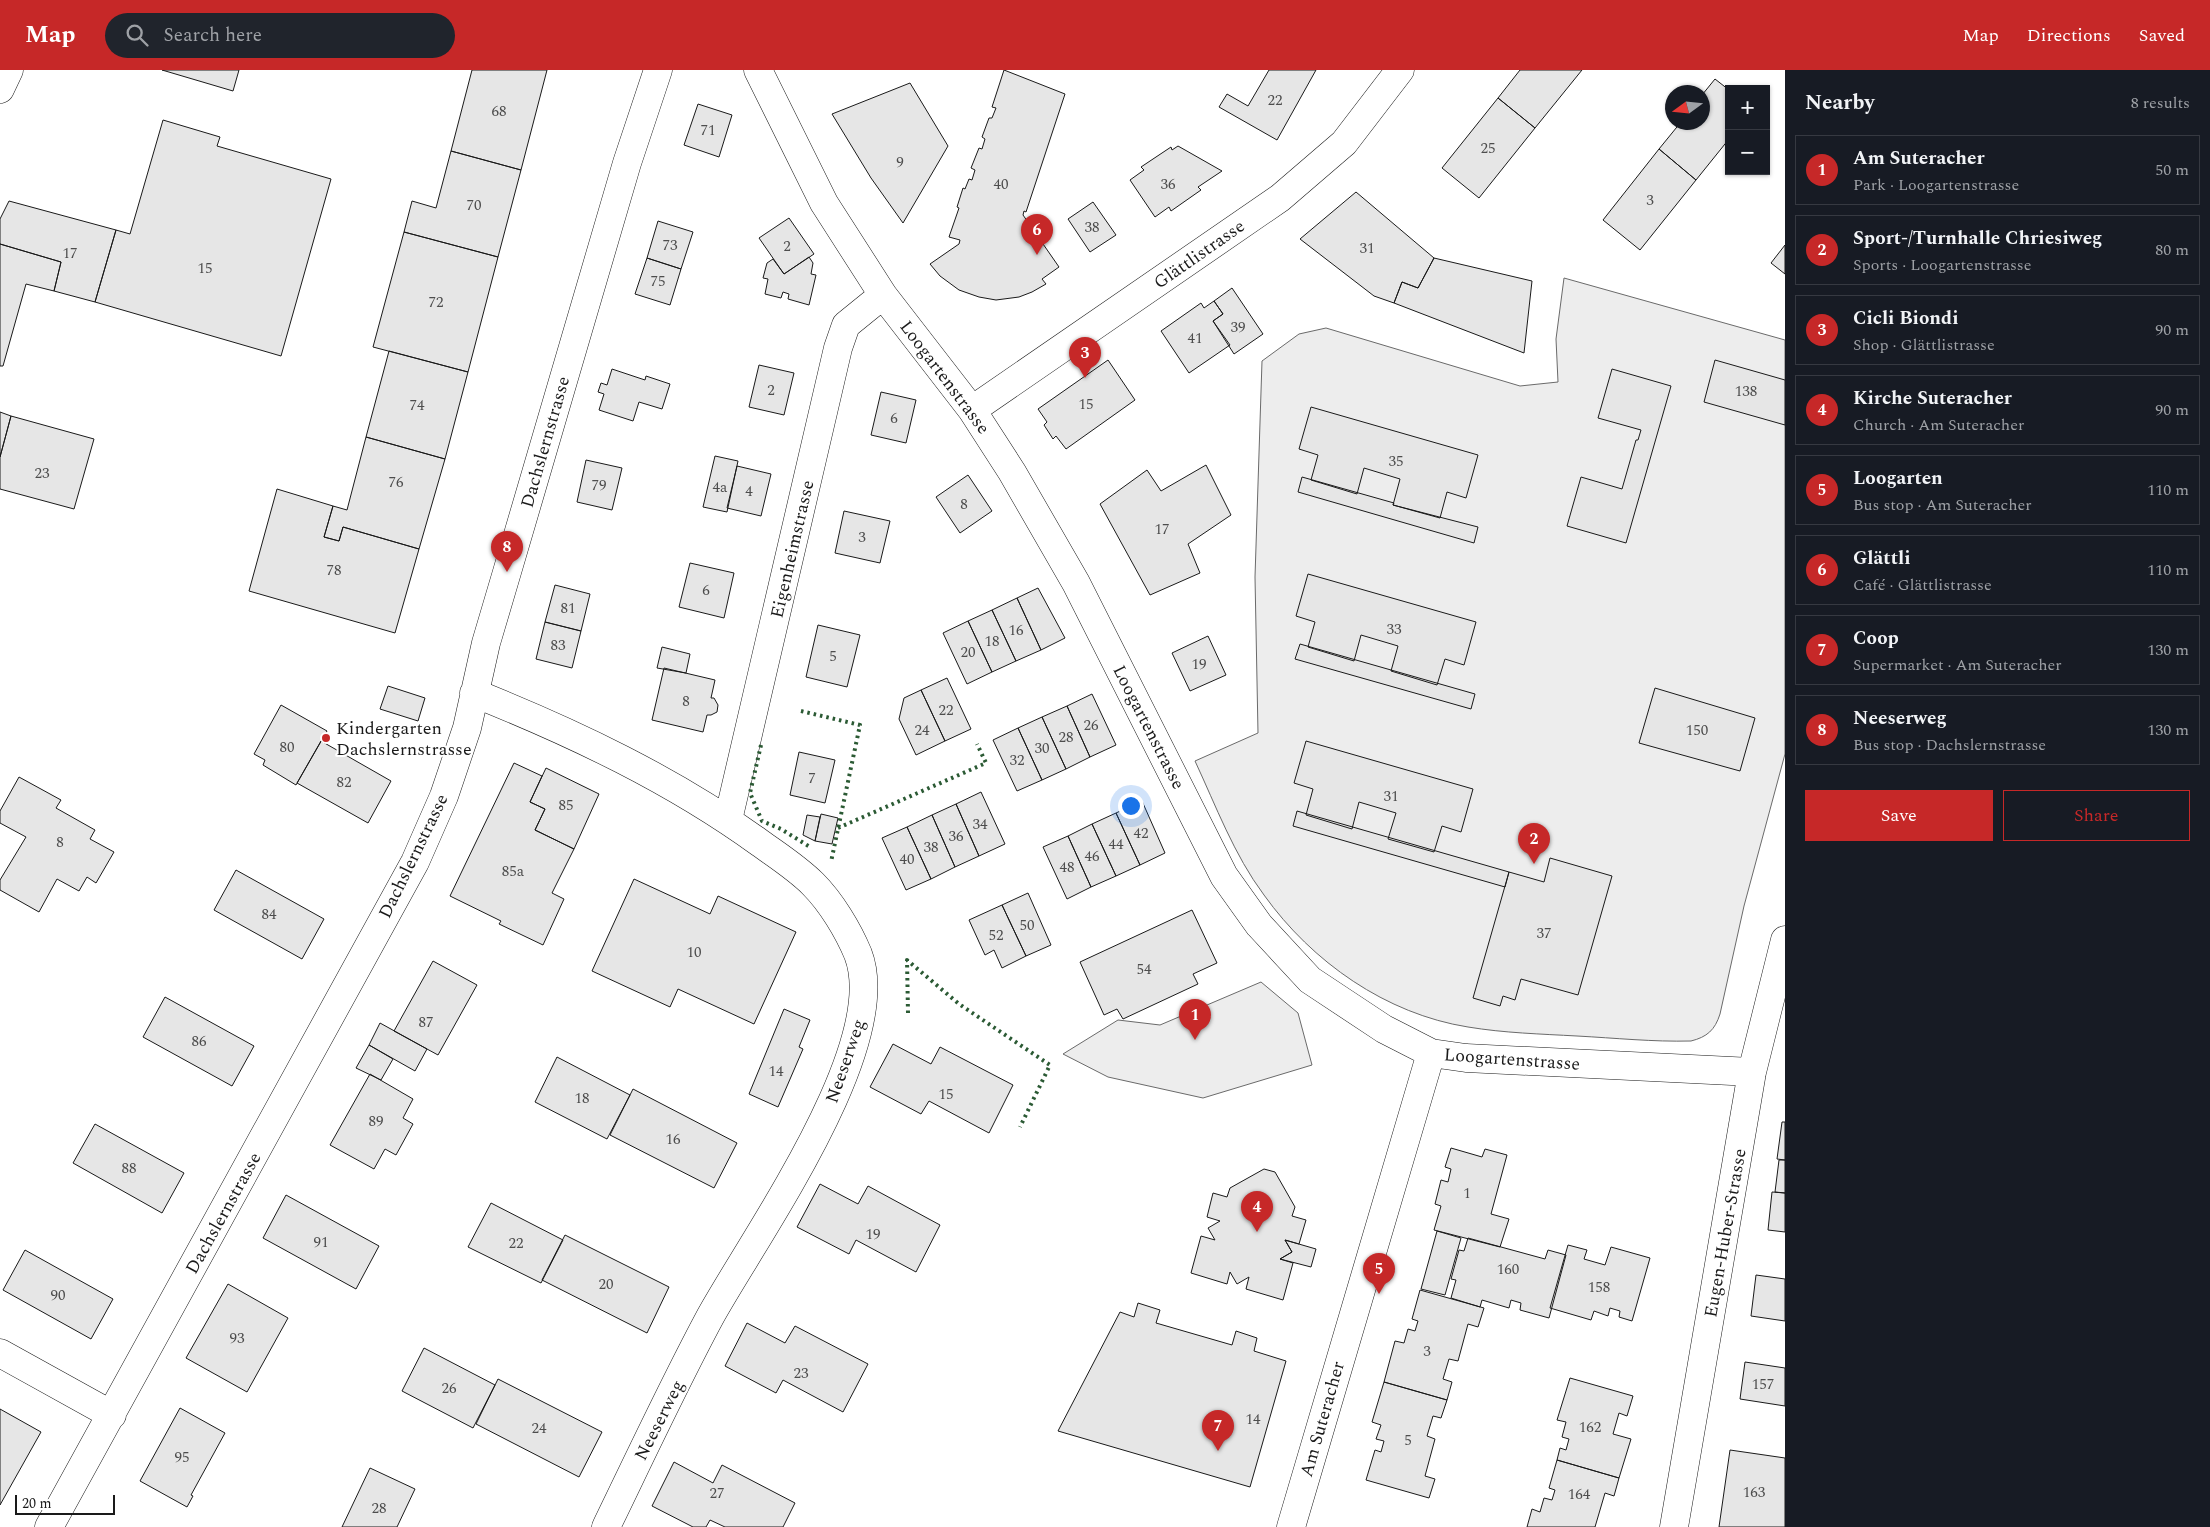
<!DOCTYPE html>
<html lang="en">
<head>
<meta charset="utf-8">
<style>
  :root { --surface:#171b24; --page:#20242c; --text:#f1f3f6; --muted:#9ea1a6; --line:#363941; --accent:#c62828 }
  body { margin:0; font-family:Spectral,serif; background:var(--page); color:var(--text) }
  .controls { position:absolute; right:15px; top:15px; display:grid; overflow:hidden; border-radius:0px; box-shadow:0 1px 4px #0004 }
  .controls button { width:45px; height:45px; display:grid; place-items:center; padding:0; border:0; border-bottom:1px solid var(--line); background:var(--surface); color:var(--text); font:25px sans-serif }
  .compass { position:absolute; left:1665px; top:15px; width:45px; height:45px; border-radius:50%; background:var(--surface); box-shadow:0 1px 4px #0004; rotate:255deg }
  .scale { position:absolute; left:15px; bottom:12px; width:100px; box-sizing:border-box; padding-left:5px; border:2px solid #1a1a1a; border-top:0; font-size:14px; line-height:18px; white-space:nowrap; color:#1a1a1a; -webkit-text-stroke:4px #fff; paint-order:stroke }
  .you { position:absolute; left:1130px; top:735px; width:18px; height:18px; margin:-12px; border:4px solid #fff; border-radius:50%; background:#1a73e8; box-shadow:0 0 0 8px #1a73e833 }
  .badge { display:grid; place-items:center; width:32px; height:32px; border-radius:50%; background:var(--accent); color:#fff; font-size:16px; font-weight:700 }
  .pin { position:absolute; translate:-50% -41px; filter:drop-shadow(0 1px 2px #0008) }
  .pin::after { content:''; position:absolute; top:26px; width:18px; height:15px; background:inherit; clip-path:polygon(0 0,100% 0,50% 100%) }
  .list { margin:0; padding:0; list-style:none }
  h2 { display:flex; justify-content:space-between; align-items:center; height:65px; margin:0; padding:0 20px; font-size:21px }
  h2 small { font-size:16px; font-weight:400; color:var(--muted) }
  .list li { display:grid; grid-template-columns:32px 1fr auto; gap:15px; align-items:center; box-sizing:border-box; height:70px; margin:0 10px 10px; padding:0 10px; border:1px solid var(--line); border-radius:0px }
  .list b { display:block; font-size:19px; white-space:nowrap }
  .list p { margin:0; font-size:16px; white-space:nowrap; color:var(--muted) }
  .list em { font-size:16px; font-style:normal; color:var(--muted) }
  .actions { display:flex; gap:10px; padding:15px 20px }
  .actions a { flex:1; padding:11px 0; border:1px solid var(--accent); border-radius:0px; text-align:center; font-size:18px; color:var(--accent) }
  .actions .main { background:var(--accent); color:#fff }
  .icon { flex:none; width:28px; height:28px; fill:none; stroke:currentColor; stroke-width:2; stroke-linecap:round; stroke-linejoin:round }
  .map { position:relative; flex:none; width:1785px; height:1457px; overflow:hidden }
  header { display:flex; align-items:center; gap:30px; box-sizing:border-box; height:70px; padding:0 25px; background:var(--accent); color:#fff }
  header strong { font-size:24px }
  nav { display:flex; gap:28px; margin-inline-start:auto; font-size:18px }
  .search { width:350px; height:45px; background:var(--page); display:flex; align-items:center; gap:12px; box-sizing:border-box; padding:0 18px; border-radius:28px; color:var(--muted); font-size:19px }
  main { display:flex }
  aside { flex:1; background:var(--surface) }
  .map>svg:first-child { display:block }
  .green { fill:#ededed; stroke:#6a6a6a }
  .building { fill:#e6e6e6; stroke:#1a1a1a }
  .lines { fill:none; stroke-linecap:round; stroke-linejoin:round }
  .minor-casing { stroke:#1a1a1a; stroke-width:29 }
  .minor { stroke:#fff; stroke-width:28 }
  .hedge { stroke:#2b5a34; stroke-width:4; stroke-dasharray:2.5 4; stroke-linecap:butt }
  .poi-dot { fill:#c62828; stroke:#fff; stroke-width:2 }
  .labels { text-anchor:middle; stroke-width:4; stroke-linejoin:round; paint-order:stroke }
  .number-label { font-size:15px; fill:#4d4d4d }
  .street-label { font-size:18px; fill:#1a1a1a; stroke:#fff }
  .poi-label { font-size:18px; fill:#1a1a1a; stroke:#fff; text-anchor:start }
</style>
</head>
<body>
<header>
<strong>Map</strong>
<div class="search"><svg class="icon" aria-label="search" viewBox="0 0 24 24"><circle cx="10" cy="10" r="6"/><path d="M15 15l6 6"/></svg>Search here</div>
<nav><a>Map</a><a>Directions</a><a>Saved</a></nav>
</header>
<main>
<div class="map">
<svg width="1785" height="1457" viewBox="0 0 1785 1457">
  <rect width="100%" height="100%" fill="#fff"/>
  <path class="green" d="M1564 208 1785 270V684L1744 836 1720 944C1715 960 1707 967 1691 971 1653 972 1615 968 1577 966 1541 964 1504 963 1468 957 1386 944 1312 892 1264 825 1234 785 1216 736 1195 691L1258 663 1255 507 1262 291 1299 264 1326 258 1520 316 1558 312 1556 269Z
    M1261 912 1298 943 1312 995 1203 1028 1108 1007 1063 984 1118 950 1160 955Z"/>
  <path class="building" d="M162 0H239L233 21Z
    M472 0H547L521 100 451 81Z
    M1004 0 1065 24 1026 142 1024 141 1023 145 1059 197 1042 209 1046 214 1032 222 1019 227 996 230 979 227 959 220 940 206 930 194 959 174 960 170 949 167 959 138 957 137 963 118 965 119 969 109 972 110 975 100 971 98 979 78 982 79 985 69 982 67 989 48H992L996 38 992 37Z
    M1269 0H1316L1277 70 1219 37 1227 24 1248 36Z
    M1520 0H1582L1535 58 1498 28Z
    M1715 9 1729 20V69L1696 110 1659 79 1681 52H1702V25Z
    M910 13 948 76 903 153 871 108 832 44Z
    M1498 28 1535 58 1479 128 1442 98Z
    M698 34 732 45 719 87 684 75Z
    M163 50 220 67 217 76 331 109 281 286 95 232 116 160 130 164Z
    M1178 76 1222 101 1198 117 1201 120 1171 141 1169 137 1155 147 1130 110 1144 100 1141 97 1171 77 1172 80Z
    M1659 79 1696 110 1640 180 1603 150Z
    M451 81 521 100 498 187 404 162 412 131 436 138Z
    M1356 122 1434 188 1418 218 1402 212 1394 233 1374 226 1300 169Z
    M9 131 116 160 95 232 54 221 61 192 0 174V149Z
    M1093 132 1116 165 1090 182 1068 149Z
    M789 148 814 184 784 204 759 168Z
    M658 151 693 162 681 199 647 188Z
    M404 162 498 187 468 302 373 277Z
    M0 174 61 192 54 221 26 214 3 296H0Z
    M1785 175V204L1771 193Z
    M809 187 813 193 811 204 816 205 809 235 788 229 789 224 783 222 781 228 765 224 768 209 763 208 767 193 773 189 784 204Z
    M647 188 681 199 670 235 635 224Z
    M1434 188 1532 211 1524 283 1394 233 1402 212 1418 218Z
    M1232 218 1263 264 1234 284 1213 251 1223 244 1214 231Z
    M1214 231 1223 244 1213 251 1230 275 1189 303 1161 261 1201 233 1204 238Z
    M389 281 468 302 445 389 366 367Z
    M1108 290 1135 330 1066 379 1056 366 1053 369 1044 355 1047 352 1038 339Z
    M1715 290 1785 310V355L1704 332Z
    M759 295 794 303 784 345 749 337Z
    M612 299 645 310 646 306 670 314 662 339 639 332 633 351 599 340 604 324 598 322 601 313 607 315Z
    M1612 299 1671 316 1626 473 1567 456 1581 407 1622 419 1636 370H1638L1641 360 1598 348Z
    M881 322 916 330 906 373 871 365Z
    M1311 337 1478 385 1466 428 1447 422 1440 448 1393 435 1400 409 1364 398 1357 424 1311 410 1318 385 1299 379Z
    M0 342 11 346 0 387Z
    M11 346 94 369 74 439 0 419V387Z
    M366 367 445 389 419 479 343 457 339 471 324 467 333 436 347 440Z
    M715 386 738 391 727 442 703 437Z
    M586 390 622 398 612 440 577 432Z
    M1206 395 1231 445 1188 474 1200 503 1150 525 1100 434 1147 400 1161 421Z
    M737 396 771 404 761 446 727 438Z
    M968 405 992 441 960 463 936 427Z
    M1302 407 1394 433 1393 435 1478 457 1474 473 1298 422Z
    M277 419 333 436 324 467 339 471 343 457 419 479 395 563 249 521Z
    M844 441 890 451 880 493 835 483Z
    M690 493 734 503 724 548 679 537Z
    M1308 504 1476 552 1464 595 1445 589 1437 615 1391 601 1398 576 1361 565 1354 591 1308 577 1315 552 1296 546Z
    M555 515 590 524 581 561 545 552Z
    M1038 518 1065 568 1041 580 1017 528Z
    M1017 528 1041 580 1016 591 992 540Z
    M992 540 1016 591 992 602 968 551Z
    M968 551 992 602 967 614 943 563Z
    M545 552 581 561 572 598 536 589Z
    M818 555 860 565 847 617 806 607Z
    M1208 566 1226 605 1190 621 1172 583Z
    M1300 574 1475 624 1471 639 1295 589Z
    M662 577 690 584 686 603 657 598Z
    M664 598 715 610 711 628H714L718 635 717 642 711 645H707L703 662 652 650Z
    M947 608 971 659 945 671 921 620Z
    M388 616 425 628 418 651 380 639Z
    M1655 618 1755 648 1740 701 1639 673Z
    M921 620 945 671 916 685 899 649 904 628Z
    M1092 624 1116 675 1090 687 1067 636Z
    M281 635 327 661 296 715 263 695 265 690 254 684Z
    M1067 636 1090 687 1066 699 1042 647Z
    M1042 647 1066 699 1042 710 1018 658Z
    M1018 658 1042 710 1017 721 993 670Z
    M321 671 391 711 368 753 297 713Z
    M1306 671 1473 719 1461 762 1442 756 1434 782 1388 769 1396 743 1359 732 1352 759 1306 745 1313 719 1294 713Z
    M799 682 835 690 825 733 790 725Z
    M514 693 542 706 530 732 545 739 535 760 574 779 552 823 564 829 543 875 499 854 501 851 450 826Z
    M546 698 599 724 574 779 535 760 545 739 530 732Z
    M19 707 61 730 56 738 95 760 90 769 114 782 96 813 87 807 79 821 57 809 39 842 0 820V810L26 767 0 753V741Z
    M981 722 1005 774 979 786 956 734Z
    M1142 731 1165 783 1140 795 1116 743Z
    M956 734 979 786 955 797 932 745Z
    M1297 741 1509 802 1505 817 1293 756Z
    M1116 743 1140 795 1116 806 1092 754Z
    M821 744 838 748 832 774 815 771Z
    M807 745 820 747 815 771 803 765Z
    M932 745 955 797 931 809 907 757Z
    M1092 754 1116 806 1091 817 1068 766Z
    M907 757 931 809 906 820 882 768Z
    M1068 766 1091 817 1067 829 1043 777Z
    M1550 788 1612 806 1578 925 1521 909 1515 930 1503 926 1500 936 1473 928 1509 802 1544 812Z
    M236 800 324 849 302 889 214 840Z
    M634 809 710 844 718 826 796 862 754 954 678 919 670 937 592 901Z
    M1028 823 1051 875 1026 886 1002 835Z
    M1002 835 1026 886 1002 898 994 880 985 885 969 850Z
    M1192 840 1217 893 1193 904 1198 914 1123 949 1117 939 1104 945 1080 892Z
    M433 891 477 915 438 985 394 961Z
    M165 927 254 976 232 1016 143 967Z
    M784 939 810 950 799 977 803 979 778 1037 749 1024Z
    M380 953 427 979 415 1001 369 975Z
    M893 974 931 994 940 977 1013 1015 989 1063 929 1031 921 1044 870 1017Z
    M369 975 393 989 381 1010 356 998Z
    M557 987 630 1025 607 1069 535 1032Z
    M370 1004 413 1029 403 1048 413 1054 396 1085 385 1079 374 1099 330 1075Z
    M633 1019 737 1073 714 1118 610 1065Z
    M1782 1052H1785V1090L1777 1089Z
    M95 1054 184 1103 162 1143 73 1093Z
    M1451 1078 1482 1087 1485 1079 1507 1085 1491 1144 1509 1149 1500 1177 1434 1160 1441 1136 1435 1134 1441 1110 1448 1112 1451 1099 1445 1097Z
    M1779 1090H1785V1123L1775 1122Z
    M1264 1099 1275 1102 1295 1137 1292 1146 1306 1150 1299 1174 1285 1170 1292 1182 1280 1189 1293 1193 1283 1230 1246 1219 1249 1207 1237 1214 1230 1202 1227 1214 1191 1203 1201 1166 1215 1170 1208 1158 1220 1151 1207 1147 1213 1123 1227 1127 1230 1118Z
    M820 1114 858 1134 868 1116 940 1155 916 1202 856 1170 849 1184 797 1157Z
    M1772 1122 1785 1123V1162L1768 1160Z
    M286 1125 379 1176 356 1219 263 1168Z
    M491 1133 563 1170 541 1213 468 1177Z
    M1437 1161 1461 1168 1445 1225 1421 1219Z
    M565 1165 669 1217 647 1263 542 1210Z
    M1468 1168 1545 1189 1548 1180 1566 1185 1549 1248 1520 1240 1521 1233 1511 1230 1509 1238 1482 1230 1480 1237 1451 1228 1456 1210 1451 1209 1459 1180 1464 1181Z
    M1285 1170 1316 1179 1311 1197 1280 1189 1292 1182Z
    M1568 1175 1587 1180 1584 1189 1605 1195 1611 1177 1650 1188 1632 1251 1619 1247 1620 1241 1610 1238 1608 1246 1594 1241 1591 1250 1550 1238Z
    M25 1180 113 1229 91 1269 3 1220Z
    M1756 1205 1785 1209V1251L1751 1246Z
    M228 1214 288 1248 247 1322 186 1288Z
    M1420 1220 1484 1238 1478 1257 1468 1254 1458 1291 1449 1289 1443 1309 1452 1312 1447 1330 1384 1312 1395 1271 1404 1273 1408 1259 1415 1261 1418 1251 1412 1249Z
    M1138 1233 1160 1240 1156 1253 1232 1275 1236 1261 1257 1268 1254 1281 1286 1291 1250 1417 1058 1361 1120 1242 1134 1247Z
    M747 1253 785 1273 795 1256 868 1294 843 1342 783 1310 776 1323 725 1296Z
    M424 1278 495 1315 473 1358 402 1321Z
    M1745 1292 1785 1298V1336L1740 1329Z
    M1570 1308 1633 1326 1627 1346 1619 1343 1613 1364 1631 1369 1619 1408 1557 1390 1560 1378 1566 1380 1569 1369 1562 1367 1566 1352 1557 1350Z
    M498 1309 602 1362 579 1407 476 1354Z
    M1384 1312 1447 1330 1441 1348 1433 1346 1427 1366 1435 1369 1425 1406 1435 1409 1429 1428 1366 1410 1375 1380 1381 1382 1384 1371 1376 1369 1381 1355 1372 1352Z
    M180 1338 225 1363 191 1425 193 1426 187 1437 140 1411Z
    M0 1339 41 1362 0 1435Z
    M1730 1380 1785 1388V1457H1719Z
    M1557 1390 1619 1408 1614 1426 1605 1423 1595 1457H1527L1532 1439 1540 1442 1544 1428 1552 1430 1555 1420 1549 1418Z
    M674 1392 713 1413 722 1395 795 1433 783 1457H725L710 1450 706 1457H693L652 1436Z
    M370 1398 415 1419 397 1457H342Z"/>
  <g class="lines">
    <defs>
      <path id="minor" d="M758 0 824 133 883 225 972 340 1012 402 1076 513 1224 806 1259 855 1310 910 1384 959 1431 983 1466 988 1752 1002
        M0 19 9 0
        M972 340 1280 128 1344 73 1400 0
        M474 623C574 663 673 710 760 773 778 786 797 798 813 814 831 832 848 860 858 884 893 975 754 1167 710 1247 673 1316 640 1387 606 1457
        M728 750 838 278 846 255 883 225
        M0 1283 112 1345
        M49 1457 415 792 444 726 467 658 486 573 507 502 627 93 658 0
        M1291 1457 1431 983
        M1674 1457 1752 1002 1785 870"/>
    </defs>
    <use href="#minor" class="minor-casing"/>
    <use href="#minor" class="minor"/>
    <path class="hedge" d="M801 641 860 655 831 792
      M761 675 750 723 762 751 781 759 810 777
      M838 758 986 693 977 674
      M908 943 907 890 959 934 1050 995 1020 1057"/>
  </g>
  <circle class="poi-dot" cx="326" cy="668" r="5"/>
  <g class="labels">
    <g class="number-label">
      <text x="1275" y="35">22</text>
      <text x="499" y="46">68</text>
      <text x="708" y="65">71</text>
      <text x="1488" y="83">25</text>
      <text x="900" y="97">9</text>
      <text x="1001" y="119">40</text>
      <text x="1168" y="119">36</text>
      <text x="1650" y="135">3</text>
      <text x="474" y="140">70</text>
      <text x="1092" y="162">38</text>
      <text x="670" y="180">73</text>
      <text x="787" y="181">2</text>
      <text x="1367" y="183">31</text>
      <text x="70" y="188">17</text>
      <text x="205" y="203">15</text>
      <text x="658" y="216">75</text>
      <text x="436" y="237">72</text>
      <text x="1238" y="262">39</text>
      <text x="1195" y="273">41</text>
      <text x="771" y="325">2</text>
      <text x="1746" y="326">138</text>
      <text x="1086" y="339">15</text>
      <text x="417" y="340">74</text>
      <text x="894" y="353">6</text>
      <text x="1396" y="396">35</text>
      <text x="42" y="408">23</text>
      <text x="396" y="417">76</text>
      <text x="599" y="420">79</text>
      <text x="720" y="422">4a</text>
      <text x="749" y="426">4</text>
      <text x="964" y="439">8</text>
      <text x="1162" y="464">17</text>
      <text x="862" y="472">3</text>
      <text x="334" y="505">78</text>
      <text x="706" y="525">6</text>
      <text x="568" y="543">81</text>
      <text x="1394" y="564">33</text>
      <text x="1016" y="565">16</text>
      <text x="992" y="576">18</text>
      <text x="558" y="580">83</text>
      <text x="968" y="587">20</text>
      <text x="833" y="591">5</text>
      <text x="1199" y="599">19</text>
      <text x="686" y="636">8</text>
      <text x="946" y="645">22</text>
      <text x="1091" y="660">26</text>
      <text x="922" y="665">24</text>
      <text x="1697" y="665">150</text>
      <text x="1066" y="672">28</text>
      <text x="287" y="682">80</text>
      <text x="1042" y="683">30</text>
      <text x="1017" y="695">32</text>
      <text x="812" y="713">7</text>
      <text x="344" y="717">82</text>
      <text x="1391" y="731">31</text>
      <text x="566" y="740">85</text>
      <text x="980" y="759">34</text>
      <text x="1141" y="768">42</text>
      <text x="956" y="771">36</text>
      <text x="60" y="777">8</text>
      <text x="1116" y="779">44</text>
      <text x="931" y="782">38</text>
      <text x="1092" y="791">46</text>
      <text x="907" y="794">40</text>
      <text x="1067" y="802">48</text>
      <text x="513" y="806">85a</text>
      <text x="269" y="849">84</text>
      <text x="1027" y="860">50</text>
      <text x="1544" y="868">37</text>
      <text x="996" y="870">52</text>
      <text x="694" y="887">10</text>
      <text x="1144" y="904">54</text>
      <text x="426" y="957">87</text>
      <text x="199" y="976">86</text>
      <text x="776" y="1006">14</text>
      <text x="946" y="1029">15</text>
      <text x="582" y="1033">18</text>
      <text x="376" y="1056">89</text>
      <text x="673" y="1074">16</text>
      <text x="129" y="1103">88</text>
      <text x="1467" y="1128">1</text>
      <text x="873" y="1169">19</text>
      <text x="321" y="1177">91</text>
      <text x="516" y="1178">22</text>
      <text x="1508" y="1204">160</text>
      <text x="606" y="1219">20</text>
      <text x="1599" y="1222">158</text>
      <text x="58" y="1230">90</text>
      <text x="237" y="1273">93</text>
      <text x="1427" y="1286">3</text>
      <text x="801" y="1308">23</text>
      <text x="1763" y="1319">157</text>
      <text x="449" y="1323">26</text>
      <text x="1253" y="1354">14</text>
      <text x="1590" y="1362">162</text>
      <text x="539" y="1363">24</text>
      <text x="1408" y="1375">5</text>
      <text x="182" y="1392">95</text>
      <text x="1754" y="1427">163</text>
      <text x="717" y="1428">27</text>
      <text x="1579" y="1429">164</text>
      <text x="379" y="1443">28</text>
    </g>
    <g class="street-label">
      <text transform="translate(1199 184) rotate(-35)" y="6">Glättlistrasse</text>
      <text transform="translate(945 307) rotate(53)" y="6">Loogartenstrasse</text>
      <text transform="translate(545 372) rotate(-74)" y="6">Dachslernstrasse</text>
      <text transform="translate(792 479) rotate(-77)" y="6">Eigenheimstrasse</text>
      <text transform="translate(1149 657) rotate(63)" y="6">Loogartenstrasse</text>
      <text transform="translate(413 786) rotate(-64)" y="6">Dachslernstrasse</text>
      <text transform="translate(1512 989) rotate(4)" y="6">Loogartenstrasse</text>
      <text transform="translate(845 991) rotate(-71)" y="6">Neeserweg</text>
      <text transform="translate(223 1143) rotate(-61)" y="6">Dachslernstrasse</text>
      <text transform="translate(1725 1163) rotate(-80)" y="6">Eugen-Huber-Strasse</text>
      <text transform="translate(1322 1349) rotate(-74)" y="6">Am Suteracher</text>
      <text transform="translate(659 1350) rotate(-63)" y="6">Neeserweg</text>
    </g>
    <g class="poi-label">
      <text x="336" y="664">Kindergarten<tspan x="336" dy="21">Dachslernstrasse</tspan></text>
    </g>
  </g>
</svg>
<div class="controls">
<button>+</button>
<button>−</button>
</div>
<svg class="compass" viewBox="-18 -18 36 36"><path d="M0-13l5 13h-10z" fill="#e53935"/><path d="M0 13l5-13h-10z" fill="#9ea1a6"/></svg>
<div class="scale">20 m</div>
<div class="you"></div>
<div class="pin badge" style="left:1195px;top:970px">1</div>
<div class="pin badge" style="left:1534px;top:794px">2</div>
<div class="pin badge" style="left:1085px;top:308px">3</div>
<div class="pin badge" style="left:1257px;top:1162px">4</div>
<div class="pin badge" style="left:1379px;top:1224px">5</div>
<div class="pin badge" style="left:1037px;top:185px">6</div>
<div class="pin badge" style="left:1218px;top:1381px">7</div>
<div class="pin badge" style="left:507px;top:502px">8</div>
</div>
<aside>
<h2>Nearby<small>8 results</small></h2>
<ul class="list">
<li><span class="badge">1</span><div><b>Am Suteracher</b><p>Park · Loogartenstrasse</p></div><em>50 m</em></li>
<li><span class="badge">2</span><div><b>Sport-/Turnhalle Chriesiweg</b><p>Sports · Loogartenstrasse</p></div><em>80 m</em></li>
<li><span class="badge">3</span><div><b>Cicli Biondi</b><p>Shop · Glättlistrasse</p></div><em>90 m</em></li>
<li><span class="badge">4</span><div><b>Kirche Suteracher</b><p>Church · Am Suteracher</p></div><em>90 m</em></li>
<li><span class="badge">5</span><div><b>Loogarten</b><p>Bus stop · Am Suteracher</p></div><em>110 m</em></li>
<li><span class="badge">6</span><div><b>Glättli</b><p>Café · Glättlistrasse</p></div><em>110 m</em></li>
<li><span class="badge">7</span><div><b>Coop</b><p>Supermarket · Am Suteracher</p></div><em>130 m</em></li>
<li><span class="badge">8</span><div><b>Neeserweg</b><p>Bus stop · Dachslernstrasse</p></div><em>130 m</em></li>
</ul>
<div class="actions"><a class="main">Save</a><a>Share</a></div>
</aside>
</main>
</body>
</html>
